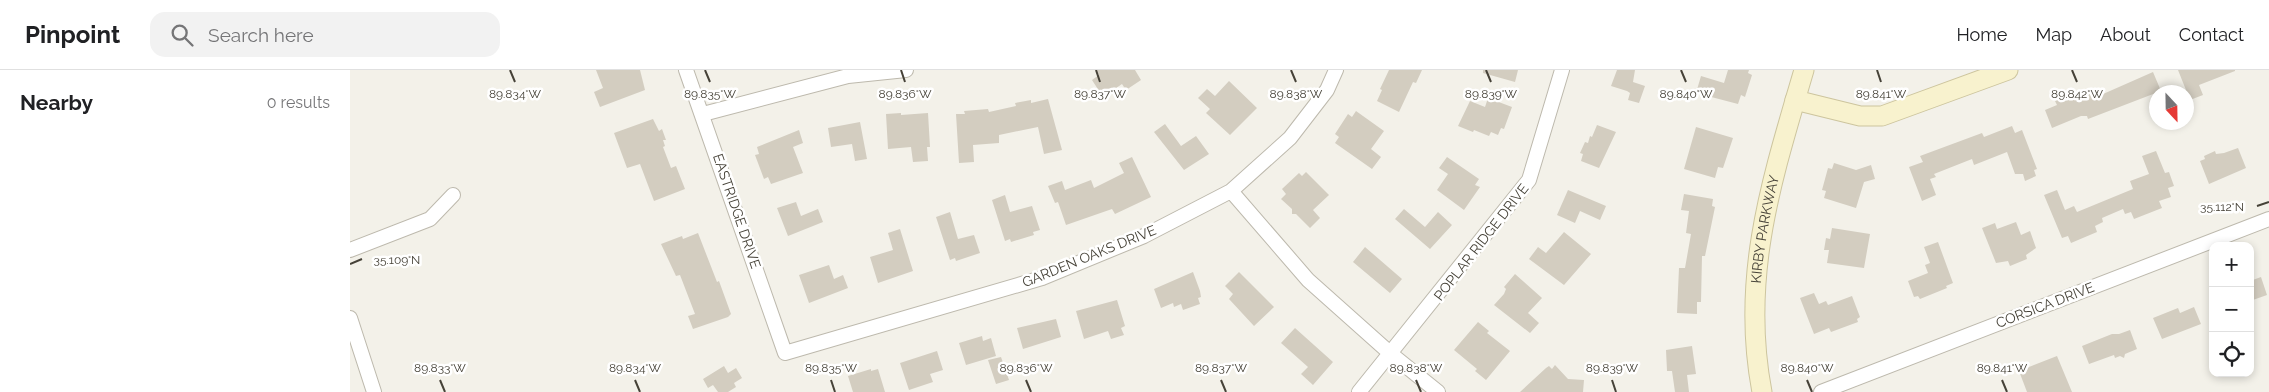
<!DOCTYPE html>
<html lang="en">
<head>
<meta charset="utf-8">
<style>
  :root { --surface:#fff; --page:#f2f2f2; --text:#202124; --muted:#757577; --line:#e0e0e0 }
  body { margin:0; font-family:Raleway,sans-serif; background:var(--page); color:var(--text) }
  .controls { position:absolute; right:15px; bottom:15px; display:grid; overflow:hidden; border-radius:10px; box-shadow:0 2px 8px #0003 }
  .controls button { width:45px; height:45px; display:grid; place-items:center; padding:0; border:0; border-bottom:1px solid var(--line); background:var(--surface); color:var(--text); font:25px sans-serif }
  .compass { position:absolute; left:1799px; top:15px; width:45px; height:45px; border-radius:50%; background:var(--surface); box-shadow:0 2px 8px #0003; rotate:158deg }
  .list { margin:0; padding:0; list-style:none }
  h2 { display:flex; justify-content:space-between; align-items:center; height:65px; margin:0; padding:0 20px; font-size:21px }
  h2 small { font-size:16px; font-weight:400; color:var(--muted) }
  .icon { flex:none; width:28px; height:28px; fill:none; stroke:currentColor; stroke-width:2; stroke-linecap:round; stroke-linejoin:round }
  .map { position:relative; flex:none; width:1919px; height:322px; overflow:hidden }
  header { display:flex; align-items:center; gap:30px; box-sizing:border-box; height:70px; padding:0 25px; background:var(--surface); border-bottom:1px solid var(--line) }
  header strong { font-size:24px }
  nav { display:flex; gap:28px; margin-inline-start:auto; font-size:18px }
  .search { width:350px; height:45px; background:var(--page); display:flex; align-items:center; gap:12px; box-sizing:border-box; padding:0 18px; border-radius:15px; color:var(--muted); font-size:19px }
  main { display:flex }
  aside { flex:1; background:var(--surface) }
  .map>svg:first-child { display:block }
  .building { fill:#d3cdc0 }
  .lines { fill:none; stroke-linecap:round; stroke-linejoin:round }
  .street-casing { stroke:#bdb9ad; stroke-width:16 }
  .secondary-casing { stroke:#cdc59e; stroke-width:21 }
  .street { stroke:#fff; stroke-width:14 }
  .secondary { stroke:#f8f2ce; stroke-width:19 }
  .ticks { fill:none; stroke:#464238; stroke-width:2 }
  .labels { text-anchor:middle; stroke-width:5; stroke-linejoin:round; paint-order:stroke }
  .street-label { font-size:14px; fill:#464238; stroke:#fff }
  .ticks-label { font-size:12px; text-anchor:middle; fill:#464238; stroke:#fff; stroke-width:5; stroke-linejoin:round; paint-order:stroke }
</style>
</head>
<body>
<header>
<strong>Pinpoint</strong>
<div class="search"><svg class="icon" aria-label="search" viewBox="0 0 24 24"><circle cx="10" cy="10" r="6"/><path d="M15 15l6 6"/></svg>Search here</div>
<nav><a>Home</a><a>Map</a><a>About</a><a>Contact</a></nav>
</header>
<main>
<aside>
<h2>Nearby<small>0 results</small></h2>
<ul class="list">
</ul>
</aside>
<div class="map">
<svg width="1919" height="322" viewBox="0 0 1919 322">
  <rect width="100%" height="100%" fill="#f3f1e9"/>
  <path class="building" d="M246 0H290L295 20 250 37 244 22 253 18Z
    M746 0H785L791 10 776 20 772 14 753 27 742 10 749 5Z
    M1039 0H1072L1066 13 1063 12 1049 42 1027 31 1032 20 1030 19Z
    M1133 0H1168L1165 12 1133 3Z
    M1267 0H1285L1283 12 1295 16 1289 33 1278 30 1280 23 1277 21 1261 16Z
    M1378 0H1399L1398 3 1402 5 1395 27 1391 25 1388 34 1346 23 1351 6 1374 13Z
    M1828 0H1885V1L1849 15 1853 25 1840 30Z
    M1803 2 1811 21 1738 49 1737 46H1731L1702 58 1695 40 1707 35 1705 31 1740 18 1744 28Z
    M879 11 907 38 880 65 856 43 860 39 848 28 857 19 865 26Z
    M1138 28 1162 37 1154 59 1151 58 1148 65 1141 62 1139 66 1124 60 1123 62 1108 56 1120 31 1135 37Z
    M698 29 712 80 694 84 688 57 649 65V73L623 75 624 92 609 93 606 44H615L614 41 638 39 639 42 666 36 665 33 681 30V33Z
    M1006 41 1034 61 1021 79 1031 87 1022 99 985 73 989 67 985 64 998 44 1002 47Z
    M551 43V45L578 43 580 77H577L578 91 563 92 561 77 538 79 536 44Z
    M303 49 309 61 312 59 316 70H313L315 76 313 77 321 98 326 96 335 119 304 131 290 94 277 98 264 63Z
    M510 52 517 89 505 91 502 74 481 77 478 58Z
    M815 54 831 76 846 66 859 84 834 100 804 62Z
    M1247 55 1266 62 1249 98 1231 91 1233 84 1230 83 1235 72 1238 73 1240 66 1242 67Z
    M1662 56 1665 63 1672 60 1687 99 1684 100 1686 106 1675 111 1673 104H1665L1657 82 1624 95 1622 89 1584 104 1586 107 1580 109 1586 125 1572 131 1559 97 1573 92 1570 86 1632 63 1634 67Z
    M1346 57 1383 68 1373 98 1368 97 1365 108 1334 99Z
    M449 60 453 73 443 77 453 103 421 114 418 107 414 109 405 85 409 84 407 77Z
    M1888 78 1896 98 1859 114 1850 91 1855 89 1854 86 1865 81 1866 84 1874 83Z
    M1806 81 1815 103 1819 102 1824 116 1818 118 1821 127 1809 131 1812 138 1784 149 1781 142 1775 144 1773 139 1752 148 1753 152 1745 156 1747 162 1721 173 1718 166 1712 168 1694 125 1707 120 1715 140 1724 136 1727 142 1783 119 1780 111 1799 104 1792 86Z
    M782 87 801 127 765 144 762 139 716 155 708 132 705 133 698 116 712 111 715 120 741 110 744 118 774 103 769 93Z
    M1097 87 1129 109 1125 115 1130 117 1114 140 1087 120 1098 104 1089 98Z
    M1484 93 1506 100 1521 95 1525 109 1514 112 1506 138 1474 128 1476 121 1472 120 1478 98 1482 99Z
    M956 102 979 125 963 140 970 148 960 158 946 144H942V139L931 129 936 124 932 119 949 103 952 106Z
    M1218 120 1256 136 1250 150 1230 141 1225 153 1207 145Z
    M1334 124 1363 129 1362 136 1365 137 1355 186H1352L1351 232H1347V244L1327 243 1329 198H1335L1341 164 1336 163 1339 141 1331 140Z
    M655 125 660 142 682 136 690 160 683 162 684 165 661 172 660 169 655 171 642 130Z
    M446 132 451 146 468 139 473 152 438 166 427 138Z
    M1054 139 1075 157 1088 142 1102 155 1080 179 1045 149Z
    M600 142 608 169 624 165 630 183 606 191 605 188 600 190 586 147Z
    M1666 152 1671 165 1680 161 1686 178 1676 185 1677 189 1660 196 1658 191 1646 193 1632 158 1645 153 1647 159Z
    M1482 158 1520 164 1514 198 1477 193 1479 180H1474L1476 168 1480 169Z
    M550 159 563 201 528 213 520 187 543 180 538 163Z
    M1214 162 1241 184 1214 215 1179 189 1188 177 1196 183Z
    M348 163 367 212 369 211 381 244 378 247 343 259 338 246 345 244 330 205 326 206 311 174 332 166 333 169Z
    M1588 172 1603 213 1596 216 1597 218 1570 229 1568 226 1564 227 1558 211 1578 203 1575 195 1580 193 1574 177Z
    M1015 177 1052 209 1040 223 1003 192Z
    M479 195 484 209 493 205 498 218 459 233 449 205Z
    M843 202 850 221 851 227 848 228 850 234 833 240 831 234 824 237 823 233 811 238 804 219Z
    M889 202 924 237 904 256 879 229 883 224 875 216Z
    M1165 204 1192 228 1178 243 1189 253 1180 263 1144 235 1154 224 1156 219 1154 217Z
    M1911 207 1917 225 1900 231V211Z
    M1464 223 1469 234 1476 231 1478 235 1502 226 1510 247 1507 249 1508 252 1481 262 1479 258 1464 264 1450 228Z
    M767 230 775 256 771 258 774 265 761 269 758 261 734 269 726 241Z
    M1844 237 1851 254 1812 269 1803 248 1828 238 1830 243Z
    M706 249 711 267 673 279 667 258Z
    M1128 252 1139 261 1137 263 1160 281 1136 310 1125 301 1127 299 1104 280Z
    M945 258 983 292 963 315 951 304 958 297 931 273Z
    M1780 260 1787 279 1775 284 1774 288 1770 286 1765 288 1764 285 1739 294 1732 276 1762 264H1769Z
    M632 266 633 271 641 268 646 286 616 295 609 273Z
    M1342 276 1346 304 1337 305 1339 322H1325L1322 301H1317L1316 280Z
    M587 281 593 300 580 304 583 312 559 320 550 293Z
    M1707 286 1722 322H1677L1669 301Z
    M651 287 659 310 646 314 638 290Z
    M1205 295 1218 309 1234 310 1233 322H1170L1196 298 1199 296 1202 299Z
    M374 296 378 303 386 298 392 308 384 313 386 317 378 322H368L363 315 358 318 353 309Z
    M521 299V301L528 299 535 322H503L498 306Z"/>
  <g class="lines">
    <defs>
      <path id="street" d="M336 0 435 283 692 208 794 166 881 121 940 68 977 20 986 0
        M353 44 498 6 556 0
        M881 121 958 210 1041 284 1088 322
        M0 180 80 149 103 125
        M0 248 24 322
        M1009 322 1179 110 1212 0
        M1471 322 1919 149"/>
      <g id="secondary">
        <path d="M1445 30 1510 46H1532L1658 0"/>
        <path id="s1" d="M1412 322C1390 207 1422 109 1454 0"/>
      </g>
    </defs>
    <use href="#street" class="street-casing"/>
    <use href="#secondary" class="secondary-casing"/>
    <use href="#street" class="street"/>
    <use href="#secondary" class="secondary"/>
  </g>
  <path class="ticks" d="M160 0 165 12M355 0 360 12M551 0 555 12M746 0 750 12M941 0 946 12M1136 0 1141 12M1331 0 1336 12M1527 0 1531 12M1722 0 1727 12M1907 136 1919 132M0 194 12 189M90 310 95 322M285 310 290 322M481 310 485 322M676 310 681 322M871 310 876 322M1066 310 1071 322M1262 310 1266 322M1457 310 1462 322M1652 310 1657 322"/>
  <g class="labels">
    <g class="street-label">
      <text transform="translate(387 141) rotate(71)" y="5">EASTRIDGE DRIVE</text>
      <text dy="5" stroke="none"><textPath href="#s1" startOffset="164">KIRBY PARKWAY</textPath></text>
      <text transform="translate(1131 172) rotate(-52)" y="5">POPLAR RIDGE DRIVE</text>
      <text transform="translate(739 186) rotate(-22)" y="5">GARDEN OAKS DRIVE</text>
      <text transform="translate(1695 235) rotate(-21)" y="5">CORSICA DRIVE</text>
    </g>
  </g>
  <g class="ticks-label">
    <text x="165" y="28">89.834°W</text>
    <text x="360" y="28">89.835°W</text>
    <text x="555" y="28">89.836°W</text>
    <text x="946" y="28">89.838°W</text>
    <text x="1141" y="28">89.839°W</text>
    <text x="750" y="28">89.837°W</text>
    <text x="1336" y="28">89.840°W</text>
    <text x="1531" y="28">89.841°W</text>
    <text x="1727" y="28">89.842°W</text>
    <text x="1872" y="141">35.112°N</text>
    <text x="47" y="194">35.109°N</text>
    <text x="871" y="302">89.837°W</text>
    <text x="1457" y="302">89.840°W</text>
    <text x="1652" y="302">89.841°W</text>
    <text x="90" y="302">89.833°W</text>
    <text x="285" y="302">89.834°W</text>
    <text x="481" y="302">89.835°W</text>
    <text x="676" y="302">89.836°W</text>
    <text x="1066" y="302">89.838°W</text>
    <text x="1262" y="302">89.839°W</text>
  </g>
</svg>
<div class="controls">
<button>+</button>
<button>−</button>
<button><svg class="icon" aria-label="locate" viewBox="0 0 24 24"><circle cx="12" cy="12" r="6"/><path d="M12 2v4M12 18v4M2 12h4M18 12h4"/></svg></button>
</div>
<svg class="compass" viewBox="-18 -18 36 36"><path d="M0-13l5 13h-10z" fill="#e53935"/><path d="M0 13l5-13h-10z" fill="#757577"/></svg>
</div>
</main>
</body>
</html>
